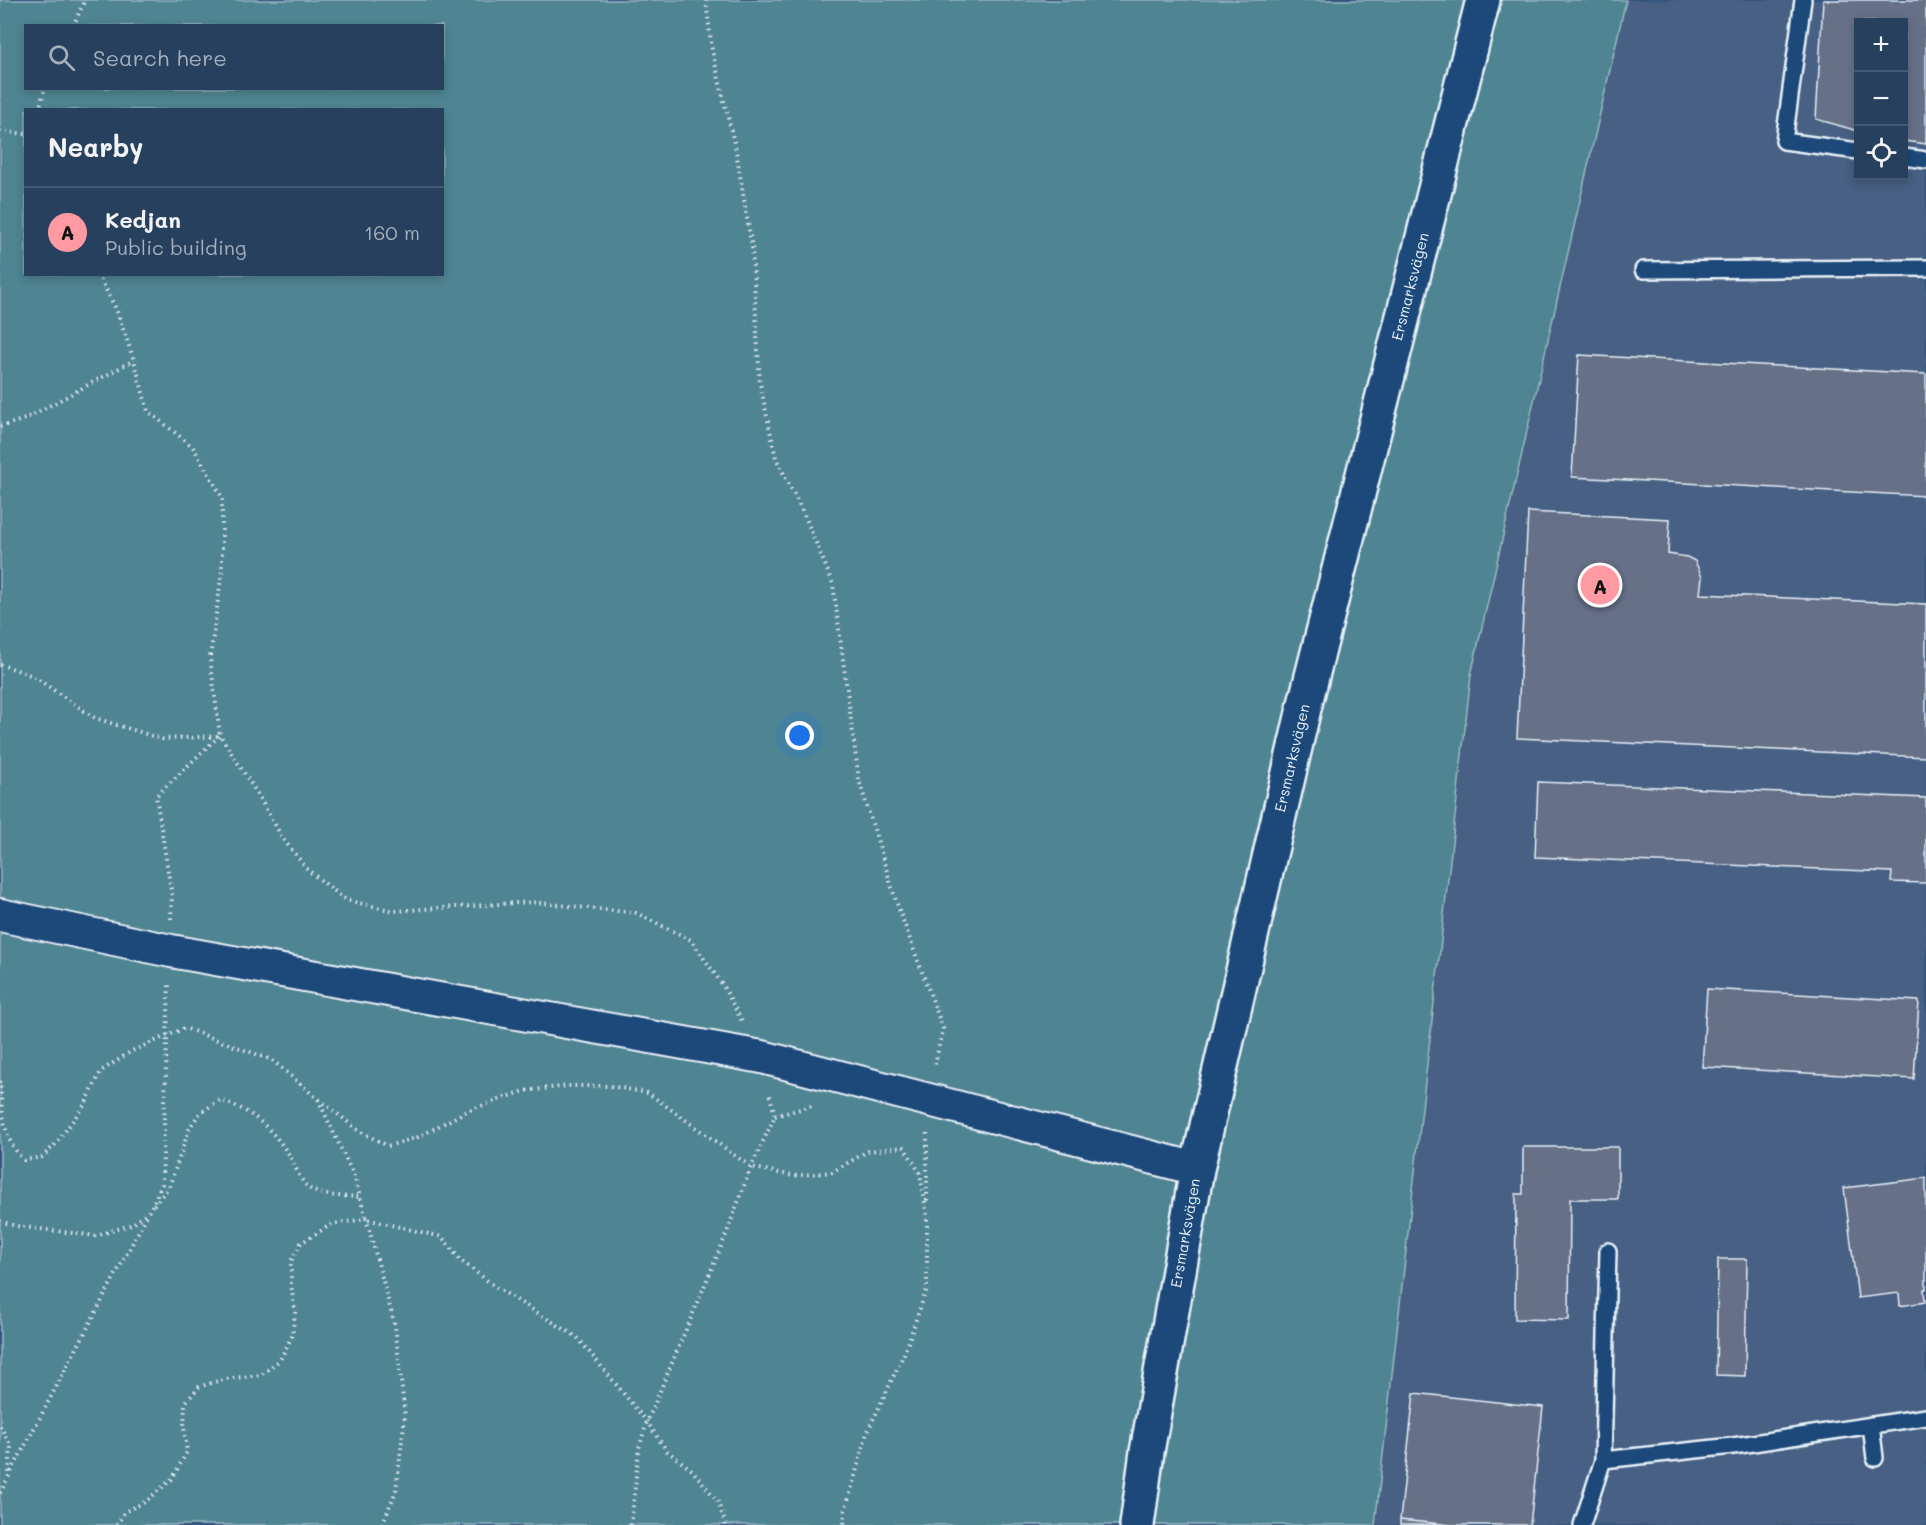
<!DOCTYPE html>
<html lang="en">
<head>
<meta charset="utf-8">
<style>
  :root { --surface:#27405e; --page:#334b67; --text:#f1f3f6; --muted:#a4afbc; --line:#435973; --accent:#ff9aa2 }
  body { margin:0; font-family:Mali,sans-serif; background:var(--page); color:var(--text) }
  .controls { position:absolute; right:18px; top:18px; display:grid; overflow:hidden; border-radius:0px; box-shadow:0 3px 9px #0003 }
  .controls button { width:54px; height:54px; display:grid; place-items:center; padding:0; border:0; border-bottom:2px solid var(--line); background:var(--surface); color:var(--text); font:30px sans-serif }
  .you { position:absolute; left:800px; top:736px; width:21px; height:21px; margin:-15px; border:4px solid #fff; border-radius:50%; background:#1a73e8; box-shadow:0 0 0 9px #1a73e833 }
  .badge { display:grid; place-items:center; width:39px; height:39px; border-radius:50%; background:var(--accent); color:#111; font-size:20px; font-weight:700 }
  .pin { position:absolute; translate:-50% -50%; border:3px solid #fff; box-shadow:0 2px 6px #0006 }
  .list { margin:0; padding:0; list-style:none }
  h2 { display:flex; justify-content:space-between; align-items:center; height:78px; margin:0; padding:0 24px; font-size:26px }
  h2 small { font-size:20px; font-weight:400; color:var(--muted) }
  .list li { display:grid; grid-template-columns:39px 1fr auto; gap:18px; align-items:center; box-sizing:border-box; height:90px; padding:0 24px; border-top:2px solid var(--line) }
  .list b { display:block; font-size:22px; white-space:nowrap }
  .list p { margin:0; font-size:20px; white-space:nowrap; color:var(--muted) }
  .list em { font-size:20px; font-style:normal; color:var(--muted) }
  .icon { flex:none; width:33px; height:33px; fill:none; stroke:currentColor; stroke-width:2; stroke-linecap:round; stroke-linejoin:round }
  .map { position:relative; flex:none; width:1926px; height:1525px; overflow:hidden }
  .search { position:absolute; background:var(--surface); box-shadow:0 3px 9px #0003; left:24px; top:24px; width:420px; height:66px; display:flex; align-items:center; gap:15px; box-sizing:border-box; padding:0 21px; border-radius:0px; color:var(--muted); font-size:22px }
  .panel { position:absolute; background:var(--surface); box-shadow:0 3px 9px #0003; left:24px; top:108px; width:420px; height:168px; border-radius:0px }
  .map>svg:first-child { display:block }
  .built { fill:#466083; fill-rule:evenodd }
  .green { fill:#508492; stroke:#9cbac5; stroke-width:1.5; fill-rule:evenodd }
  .building { fill:#667087; stroke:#e8f1f8; stroke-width:1.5 }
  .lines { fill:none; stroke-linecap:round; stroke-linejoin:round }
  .service-casing { stroke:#e8f1f8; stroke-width:20 }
  .minor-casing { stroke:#e8f1f8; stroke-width:36 }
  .secondary-casing { stroke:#e8f1f8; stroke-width:38 }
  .path { stroke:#e8f1f8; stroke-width:4; stroke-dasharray:1.5 4.5; stroke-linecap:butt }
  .service { stroke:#1f4a7a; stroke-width:15 }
  .minor { stroke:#1f4a7a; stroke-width:32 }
  .secondary { stroke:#1f4a7a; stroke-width:33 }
  .labels { text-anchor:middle; stroke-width:4.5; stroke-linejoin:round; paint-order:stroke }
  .street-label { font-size:15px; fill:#e8f1f8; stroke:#1f4a7a }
</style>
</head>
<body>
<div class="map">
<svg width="1926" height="1525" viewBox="0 0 1926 1525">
  <rect width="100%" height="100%" fill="#34557e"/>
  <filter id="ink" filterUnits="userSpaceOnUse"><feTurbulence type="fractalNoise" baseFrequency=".0167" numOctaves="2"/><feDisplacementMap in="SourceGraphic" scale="12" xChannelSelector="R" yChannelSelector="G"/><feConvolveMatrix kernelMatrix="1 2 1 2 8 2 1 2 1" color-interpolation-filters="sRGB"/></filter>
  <g filter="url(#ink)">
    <path class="built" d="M1626 0H1926V1525H1375L1471 675ZM1858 22H1904V176H1858Z"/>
    <path class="green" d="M0 0H1626L1471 675 1375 1525H0ZM26 26H442V88H26ZM26 110H442V274H26Z"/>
    <path class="building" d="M1823 0H1926V144L1904 141V22H1858V131L1816 119Z
      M1579 355 1926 374V496L1572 477Z
      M1528 512 1670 519 1668 554 1687 557 1695 561 1702 577 1700 594 1926 604V757L1517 738Z
      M1538 782 1926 798V883L1891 882 1892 872 1535 857Z
      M1707 989 1919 1001 1914 1079 1702 1067Z
      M1523 1147H1618V1199H1570L1569 1320 1515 1319 1516 1194H1523Z
      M1926 1178V1289H1924L1925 1302 1900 1306 1899 1293 1858 1298 1844 1188Z
      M1718 1259H1747L1745 1376 1716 1375Z
      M1414 1393 1543 1407 1530 1525H1452L1400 1520Z
      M1400 1520 1452 1525H1400Z"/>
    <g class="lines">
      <defs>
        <path id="service" d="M1803 0 1784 141 1858 151
          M1904 157 1926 160
          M1643 270 1926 268
          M1608 1251 1603 1460 1733 1446 1926 1417
          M1871 1425 1875 1458
          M1582 1525 1603 1460"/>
        <path id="minor" d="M0 915 171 951 762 1057 1197 1169"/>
        <g id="secondary">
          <path id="s1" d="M1137 1525 1147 1452 1197 1169 1305 704 1483 0"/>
        </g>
      </defs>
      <use href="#service" class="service-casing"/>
      <use href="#minor" class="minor-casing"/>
      <use href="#secondary" class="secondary-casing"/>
      <path class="path" d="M706 0 712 50 736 151 752 248 760 384 776 458 807 521 833 584 859 780 896 901 943 1029 934 1068
        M73 26 85 0
        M39 110 45 88
        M0 131 26 134
        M98 274 116 309 134 360 148 411 193 447 222 497V571L210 658 220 735 255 790 283 839 309 871 346 900 394 911 531 902 636 913 691 940 722 984 742 1021
        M0 427 25 419 134 360
        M0 664 33 676 95 718 162 739 219 736
        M171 919 172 896 156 796 220 735
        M0 1081C2 1109 2 1140 24 1160L42 1157 54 1146 86 1103 101 1071 132 1051 185 1028 272 1060 318 1099 355 1179 366 1219 442 1237 460 1260 497 1288 577 1337 647 1422 667 1451 692 1470 717 1500 726 1525
        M319 1099 359 1131 388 1146 418 1137 467 1111 524 1091 569 1086H610L648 1093 751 1167 793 1176 832 1172 868 1151 904 1147 920 1173 927 1216V1288L904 1354 867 1433 845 1511 844 1525
        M775 1116 815 1105
        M927 1133V1204
        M154 1205 169 1187 190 1127 200 1113 220 1100C251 1110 269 1126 288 1153 296 1165 300 1185 314 1191 328 1197 345 1196 360 1197
        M366 1218 395 1326 405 1416 396 1491 382 1525
        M0 1221 16 1226 96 1236 133 1224 149 1211
        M0 1426 11 1446 9 1473
        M0 1493 150 1210 162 1184 169 983
        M117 1525 124 1512 145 1502 172 1479 187 1452 184 1427 185 1403 199 1387 224 1379 261 1375 280 1360 292 1336 295 1313 291 1284V1261L301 1243 332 1224 366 1219
        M631 1525 639 1448 647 1422 726 1235 751 1167 775 1116 769 1092"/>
      <use href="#service" class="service"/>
      <use href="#minor" class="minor"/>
      <use href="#secondary" class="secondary"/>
    </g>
  </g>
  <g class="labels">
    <g class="street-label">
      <text dy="5" stroke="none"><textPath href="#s1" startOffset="1269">Ersmarksvägen</textPath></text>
      <text dy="5" stroke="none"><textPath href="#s1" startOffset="783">Ersmarksvägen</textPath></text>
      <text dy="5" stroke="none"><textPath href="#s1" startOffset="296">Ersmarksvägen</textPath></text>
    </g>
  </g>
</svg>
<div class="controls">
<button>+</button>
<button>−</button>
<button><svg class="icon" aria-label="locate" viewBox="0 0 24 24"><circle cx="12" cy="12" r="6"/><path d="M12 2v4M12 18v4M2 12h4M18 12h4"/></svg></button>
</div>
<div class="you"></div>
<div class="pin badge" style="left:1600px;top:585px">A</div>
<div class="search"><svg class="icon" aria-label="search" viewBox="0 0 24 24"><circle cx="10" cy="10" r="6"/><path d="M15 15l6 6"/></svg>Search here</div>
<section class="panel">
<h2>Nearby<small></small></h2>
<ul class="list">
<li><span class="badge">A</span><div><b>Kedjan</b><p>Public building</p></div><em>160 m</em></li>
</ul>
</section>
</div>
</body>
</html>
